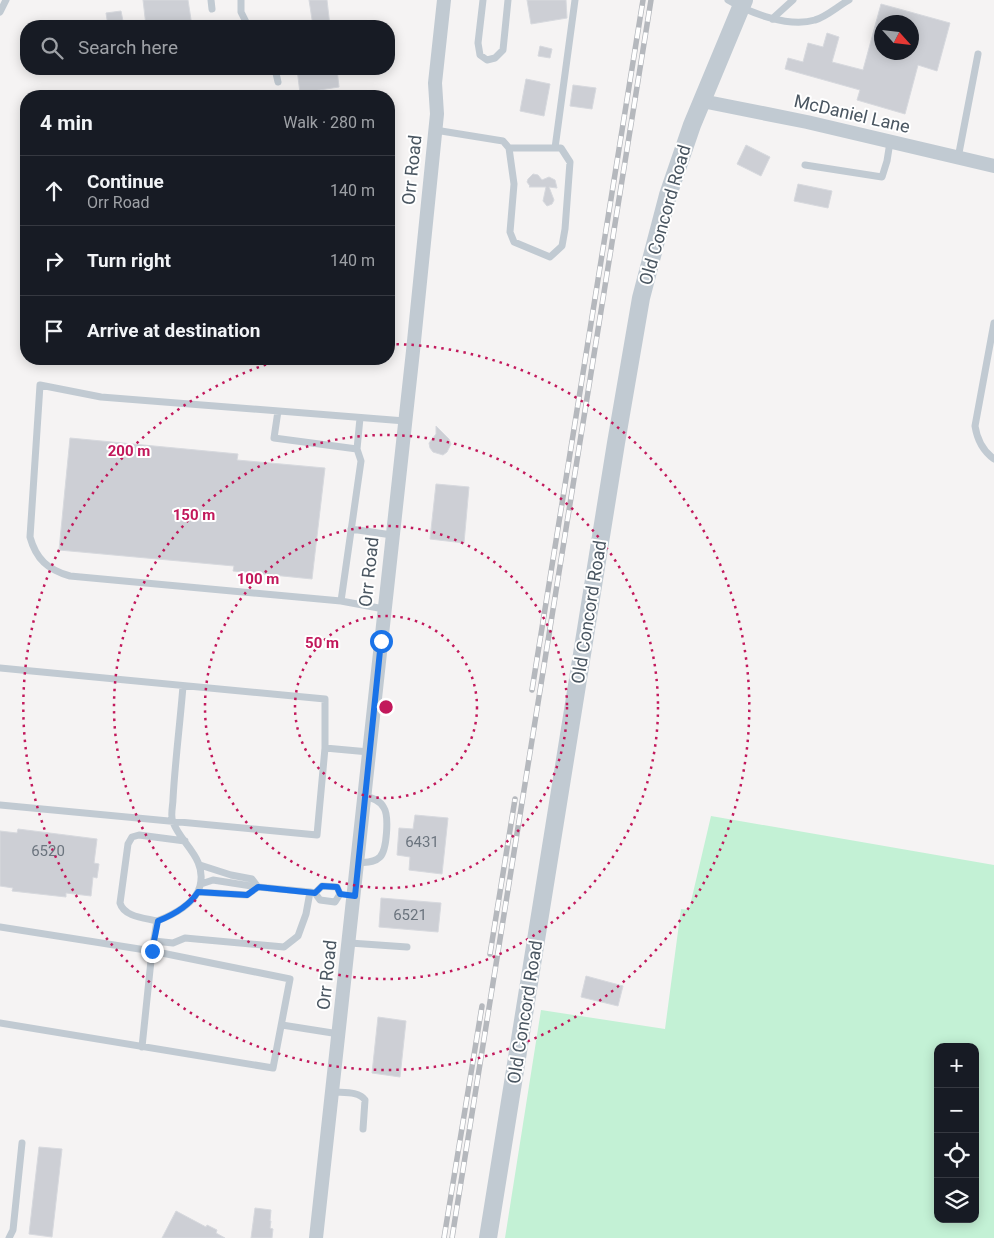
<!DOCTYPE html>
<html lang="en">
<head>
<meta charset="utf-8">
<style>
  :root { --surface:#171b24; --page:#20242c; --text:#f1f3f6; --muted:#9ea1a6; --line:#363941 }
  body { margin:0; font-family:Roboto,sans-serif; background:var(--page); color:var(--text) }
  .controls { position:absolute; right:15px; bottom:15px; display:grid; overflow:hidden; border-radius:10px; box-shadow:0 2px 12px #0003 }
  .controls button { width:45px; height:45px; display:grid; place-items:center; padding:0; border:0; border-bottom:1px solid var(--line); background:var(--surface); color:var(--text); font:25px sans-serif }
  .compass { position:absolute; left:874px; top:15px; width:45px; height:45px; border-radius:50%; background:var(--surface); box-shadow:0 2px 12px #0003; rotate:117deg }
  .stop { position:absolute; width:15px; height:15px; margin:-11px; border:4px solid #1a73e8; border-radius:50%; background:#fff }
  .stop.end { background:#1a73e8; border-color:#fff; box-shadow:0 1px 5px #0008 }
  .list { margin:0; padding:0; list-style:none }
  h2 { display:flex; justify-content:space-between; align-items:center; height:65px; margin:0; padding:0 20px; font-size:21px }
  h2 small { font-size:16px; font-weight:400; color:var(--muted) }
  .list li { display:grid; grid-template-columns:32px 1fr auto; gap:15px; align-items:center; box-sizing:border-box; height:70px; padding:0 20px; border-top:1px solid var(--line) }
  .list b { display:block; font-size:19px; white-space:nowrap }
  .list p { margin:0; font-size:16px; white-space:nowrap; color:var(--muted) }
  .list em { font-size:16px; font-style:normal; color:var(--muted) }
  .icon { flex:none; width:28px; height:28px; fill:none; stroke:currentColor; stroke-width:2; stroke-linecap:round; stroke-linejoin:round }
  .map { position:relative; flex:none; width:994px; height:1238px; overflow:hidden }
  .search { position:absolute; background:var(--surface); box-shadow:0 2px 12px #0003; left:20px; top:20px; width:375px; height:55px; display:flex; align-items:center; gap:12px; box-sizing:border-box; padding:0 18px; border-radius:20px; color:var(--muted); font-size:19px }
  .panel { position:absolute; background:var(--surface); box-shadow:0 2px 12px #0003; left:20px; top:90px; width:375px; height:275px; border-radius:20px }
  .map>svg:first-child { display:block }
  .green { fill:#c3f1d5; fill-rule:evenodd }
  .building { fill:#cdcfd5; stroke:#d7d9de; fill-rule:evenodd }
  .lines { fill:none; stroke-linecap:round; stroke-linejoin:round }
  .service { stroke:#c1cad2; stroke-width:7 }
  .minor { stroke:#c1cad2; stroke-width:14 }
  .tertiary { stroke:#c1cad2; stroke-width:18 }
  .rail-casing { stroke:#b5b8bd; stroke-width:5.5 }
  .rail { stroke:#fff; stroke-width:4; stroke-dasharray:11; stroke-linecap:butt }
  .route { stroke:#1a73e8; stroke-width:6 }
  .ring { fill:none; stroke:#c2185b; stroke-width:2.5; stroke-dasharray:2.5 5 }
  .labels { text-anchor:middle; stroke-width:4; stroke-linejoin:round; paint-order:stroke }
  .number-label { font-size:15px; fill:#6b747e }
  .street-label { font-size:18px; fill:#4a5661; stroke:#fff }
  .centre { fill:#c2185b; stroke:#fff; stroke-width:2.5 }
  .ring-label { font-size:15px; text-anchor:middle; font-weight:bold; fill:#c2185b; stroke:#fff; stroke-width:4; stroke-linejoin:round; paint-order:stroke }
</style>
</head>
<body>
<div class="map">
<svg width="994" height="1238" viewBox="0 0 994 1238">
  <rect width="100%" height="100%" fill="#f5f3f3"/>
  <path class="green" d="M711 816 994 865V1238H505L541 1010 665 1029 681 909 689 910ZM938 1047H975V1219H938Z"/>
  <path class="building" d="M143 0H188L192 26H146Z
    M309 0H327L330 26H313Z
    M527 0H566L567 18 531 24Z
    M881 4 950 23 937 71 918 65 905 114 857 100 860 90 785 69 788 58 803 62 808 43 823 47 827 33 839 37 832 62 863 70ZM882 22H912V52H882Z
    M121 11 124 26H108L106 13Z
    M540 46 552 49 550 58 538 56Z
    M297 69H337L339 87 300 93Z
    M526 79 550 84 544 116 520 111Z
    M573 85 596 88 592 109 570 106Z
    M746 145 770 157 761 176 737 164Z
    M533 174 538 175 542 180 549 177 555 180 557 188 549 187 554 200 552 204 547 206 543 201 546 187H529L530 186 527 182 528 179Z
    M798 184 832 191 828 208 794 201Z
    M436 426 449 439 451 444 447 452 443 455 433 452 430 448 429 443 436 434Z
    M70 438 238 454 237 460 325 468 312 579 233 571 234 566 59 550Z
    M436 484 469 487 464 543 430 539Z
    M415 815 448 818 442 874 409 870 410 857 397 855 399 828 413 829Z
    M18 829 97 839 94 863 99 864 97 878 93 877 91 896 66 893V897L12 891 13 888 0 886V831L17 833Z
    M381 898 441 903 438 932 379 927Z
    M586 976 623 986 618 1006 581 997Z
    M378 1017 406 1021 400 1077 372 1073Z
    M39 1147 62 1149 52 1237 29 1234Z
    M255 1208 271 1210 270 1221H271L270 1228 273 1229 272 1238H251Z
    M176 1211 206 1227 207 1225 217 1230 216 1233 225 1238H162Z"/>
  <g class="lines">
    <path class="service" d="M211 0 212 9
      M241 0V12L248 26
      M483 0 478 43 480 55 487 60 495 58 503 50 508 0
      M728 0C750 13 789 28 815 20 826 17 838 6 849 0
      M0 12 6 0
      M772 19 793 0
      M275 69 278 82
      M435 130 503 141 509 148 514 184 510 232 514 242 550 257 562 246 565 229 570 162 561 148H509
      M555 148 575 0
      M958 158 978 54
      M805 165 882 177 887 161 890 142
      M994 323 975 426C977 439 983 451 994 459
      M278 411 274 438 357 449 361 461 341 601 70 576C48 570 36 559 30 537L40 385 101 397 405 421
      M357 449 360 418
      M351 529 392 535
      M341 601 384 609
      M0 668 325 699V748L317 835 0 805
      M325 748 369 752
      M358 863C366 862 374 863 380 857 387 850 389 816 384 808 380 800 372 798 364 796
      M200 865 231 875 252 879 258 887
      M201 884 213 880 258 887 310 892 315 893 320 900 335 902 340 894
      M198 892 247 895 258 887
      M315 893 322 886 337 887 340 894
      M157 921C145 918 124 917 120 903L128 844 132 837 139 835 185 841
      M0 927 152 951 290 979 273 1068 0 1023
      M154 941 173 943 185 938 284 947 298 936 306 914 310 892
      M350 943 407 947
      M282 1025 339 1034
      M142 1047 152 951 157 921C173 915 196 903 200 886 207 858 181 844 173 822 170 816 173 806 173 799 175 762 180 724 183 686
      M333 1092C343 1093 359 1091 365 1100L363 1129
      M9 1238 13 1230 22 1143"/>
    <path class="minor" d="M702 101 807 122 994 166
      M316 1238 413 351 437 114 435 83 444 0"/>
    <path class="tertiary" d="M488 1238 616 443 641 298 668 195 692 125 744 0"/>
    <defs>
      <path id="rail" d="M532 690 643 0
        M490 954 515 799
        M444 1238 482 1006
        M452 1238 651 0"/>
    </defs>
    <use href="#rail" class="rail-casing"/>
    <use href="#rail" class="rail"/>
  </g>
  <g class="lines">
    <path class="route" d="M152 951 158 921C173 915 189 906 198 892L247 895 258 887 315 893 322 886 337 887 340 894 355 896 381 641"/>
  </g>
  <g class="ring">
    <circle cx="386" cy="707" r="91"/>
    <circle cx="386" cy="707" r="181"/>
    <circle cx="386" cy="707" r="272"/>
    <path d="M389 344A363 363 0 1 1 283 359"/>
  </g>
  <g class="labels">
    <g class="number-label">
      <text x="422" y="847">6431</text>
      <text x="48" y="856">6520</text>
      <text x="410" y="920">6521</text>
    </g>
    <g class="street-label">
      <text transform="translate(852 114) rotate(13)" y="6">McDaniel Lane</text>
      <text transform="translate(412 170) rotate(-84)" y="6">Orr Road</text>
      <text transform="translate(665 215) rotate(-74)" y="6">Old Concord Road</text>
      <text transform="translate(369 572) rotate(-84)" y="6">Orr Road</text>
      <text transform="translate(589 612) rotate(-81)" y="6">Old Concord Road</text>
      <text transform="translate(327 975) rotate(-84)" y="6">Orr Road</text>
      <text transform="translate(525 1012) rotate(-81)" y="6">Old Concord Road</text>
    </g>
  </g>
  <circle cx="386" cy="707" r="8" class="centre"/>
  <g class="ring-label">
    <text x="129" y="456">200 m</text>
    <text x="194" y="520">150 m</text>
    <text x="258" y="584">100 m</text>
    <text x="322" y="648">50 m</text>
  </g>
</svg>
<div class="controls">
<button>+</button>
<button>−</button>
<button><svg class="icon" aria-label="locate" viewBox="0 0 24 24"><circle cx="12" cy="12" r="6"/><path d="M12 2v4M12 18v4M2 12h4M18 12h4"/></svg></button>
<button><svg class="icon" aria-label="layers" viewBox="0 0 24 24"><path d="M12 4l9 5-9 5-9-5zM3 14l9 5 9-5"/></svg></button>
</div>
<svg class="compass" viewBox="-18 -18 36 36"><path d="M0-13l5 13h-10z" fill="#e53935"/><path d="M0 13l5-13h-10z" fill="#9ea1a6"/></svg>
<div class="stop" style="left:381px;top:641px"></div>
<div class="stop end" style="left:152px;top:951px"></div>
<div class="search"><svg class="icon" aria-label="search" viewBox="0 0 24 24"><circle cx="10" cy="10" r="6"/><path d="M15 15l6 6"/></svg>Search here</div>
<section class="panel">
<h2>4 min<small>Walk · 280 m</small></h2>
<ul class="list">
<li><svg class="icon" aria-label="ahead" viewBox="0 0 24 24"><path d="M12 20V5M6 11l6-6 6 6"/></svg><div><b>Continue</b><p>Orr Road</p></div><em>140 m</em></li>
<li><svg class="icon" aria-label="right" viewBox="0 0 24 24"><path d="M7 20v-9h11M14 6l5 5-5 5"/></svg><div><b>Turn right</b></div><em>140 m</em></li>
<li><svg class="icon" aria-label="arrive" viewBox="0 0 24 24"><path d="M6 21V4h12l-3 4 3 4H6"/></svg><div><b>Arrive at destination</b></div></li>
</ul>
</section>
</div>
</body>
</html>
